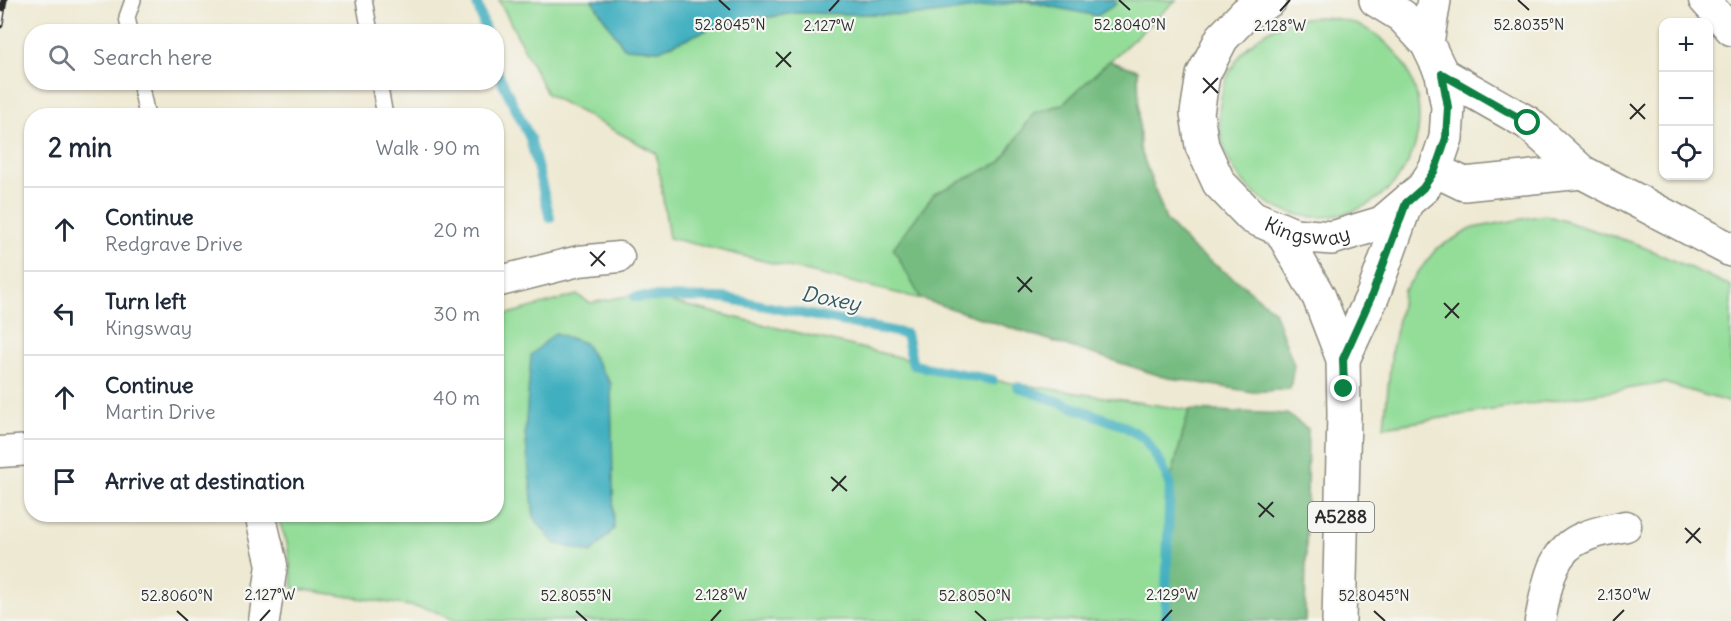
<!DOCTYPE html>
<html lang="en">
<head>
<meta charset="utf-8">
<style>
  :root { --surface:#fff; --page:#f2f2f3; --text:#1f2937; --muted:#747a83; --line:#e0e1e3 }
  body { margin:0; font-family:Delius,sans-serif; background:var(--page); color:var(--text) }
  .controls { position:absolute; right:18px; top:18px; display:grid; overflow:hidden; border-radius:12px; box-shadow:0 2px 4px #0004 }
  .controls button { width:54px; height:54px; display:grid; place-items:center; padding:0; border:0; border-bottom:2px solid var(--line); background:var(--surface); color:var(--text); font:30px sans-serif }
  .stop { position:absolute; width:18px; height:18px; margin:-14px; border:4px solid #0b8043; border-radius:50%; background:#fff }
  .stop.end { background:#0b8043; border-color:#fff; box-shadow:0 2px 6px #0008 }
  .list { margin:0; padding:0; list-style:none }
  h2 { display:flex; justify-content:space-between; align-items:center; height:78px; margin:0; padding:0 24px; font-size:26px }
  h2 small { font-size:20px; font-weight:400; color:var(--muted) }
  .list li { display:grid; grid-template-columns:39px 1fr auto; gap:18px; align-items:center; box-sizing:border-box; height:84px; padding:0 24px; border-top:2px solid var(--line) }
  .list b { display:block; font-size:22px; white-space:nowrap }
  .list p { margin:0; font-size:20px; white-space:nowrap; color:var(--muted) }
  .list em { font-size:20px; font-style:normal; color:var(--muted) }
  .icon { flex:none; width:33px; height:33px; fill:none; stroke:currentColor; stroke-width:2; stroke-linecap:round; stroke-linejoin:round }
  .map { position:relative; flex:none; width:1731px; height:621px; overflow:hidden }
  .search { position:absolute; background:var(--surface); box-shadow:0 2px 4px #0004; left:24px; top:24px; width:480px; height:66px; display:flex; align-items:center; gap:15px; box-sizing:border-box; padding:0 21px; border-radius:24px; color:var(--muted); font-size:22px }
  .panel { position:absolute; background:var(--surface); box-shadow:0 2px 4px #0004; left:24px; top:108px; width:480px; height:414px; border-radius:24px }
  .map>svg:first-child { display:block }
  .green { fill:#93dd99; stroke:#5f8462; stroke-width:1.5; fill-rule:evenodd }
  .forest { fill:#76bc81; stroke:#507456; stroke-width:1.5 }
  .water { fill:#41afbf; stroke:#366d75; stroke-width:1.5 }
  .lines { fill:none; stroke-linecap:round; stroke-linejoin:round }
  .stream { stroke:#41afbf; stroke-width:10 }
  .service-casing { stroke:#8c8a7e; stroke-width:18 }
  .minor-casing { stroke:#8c8a7e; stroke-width:33 }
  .tertiary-casing { stroke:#8c8a7e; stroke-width:36 }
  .primary-casing { stroke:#8c8a7e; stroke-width:36 }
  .service { stroke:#fff; stroke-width:15 }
  .minor { stroke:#fff; stroke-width:30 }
  .tertiary { stroke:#fff; stroke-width:33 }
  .primary { stroke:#fff; stroke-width:33 }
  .rail-casing { stroke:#2b2b2b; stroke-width:7 }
  .rail { stroke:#f6f6f2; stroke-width:4.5; stroke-dasharray:14; stroke-linecap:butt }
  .route { stroke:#0b8043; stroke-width:8 }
  .ticks { fill:none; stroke:#2b2b2b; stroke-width:2 }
  .labels { text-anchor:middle; stroke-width:4.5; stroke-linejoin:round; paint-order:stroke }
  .shield { fill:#f6f6f2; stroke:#686867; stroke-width:1.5 }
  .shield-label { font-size:18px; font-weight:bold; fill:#2b2b2b }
  .street-label { font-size:20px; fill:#2b2b2b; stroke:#f6f6f2 }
  .water-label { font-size:21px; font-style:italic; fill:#33595f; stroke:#f6f6f2 }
  .ticks-label { font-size:15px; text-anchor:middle; fill:#2b2b2b; stroke:#f6f6f2; stroke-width:4.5; stroke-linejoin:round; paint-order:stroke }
</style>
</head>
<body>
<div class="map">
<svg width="1731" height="621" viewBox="0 0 1731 621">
  <rect width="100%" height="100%" fill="#f6f6f2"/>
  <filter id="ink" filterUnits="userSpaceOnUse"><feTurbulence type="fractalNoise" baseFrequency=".0167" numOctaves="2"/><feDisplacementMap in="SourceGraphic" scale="12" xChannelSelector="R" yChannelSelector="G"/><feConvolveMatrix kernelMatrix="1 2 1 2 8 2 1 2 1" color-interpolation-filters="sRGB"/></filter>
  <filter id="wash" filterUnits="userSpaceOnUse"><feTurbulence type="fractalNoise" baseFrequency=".008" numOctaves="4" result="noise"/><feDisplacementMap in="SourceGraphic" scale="24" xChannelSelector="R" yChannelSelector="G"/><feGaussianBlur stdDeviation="1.35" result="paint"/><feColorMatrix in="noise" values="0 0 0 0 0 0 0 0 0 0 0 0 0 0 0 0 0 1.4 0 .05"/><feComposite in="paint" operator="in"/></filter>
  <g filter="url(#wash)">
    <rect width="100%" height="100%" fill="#eee9d2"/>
    <path class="green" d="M499 0H592L624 48 659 50 719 25 796 13 924 15 1026 1 1097 16 1116 4 1114 0H1176L1063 104 1034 113 1001 162 934 194 894 248 921 299 669 238 656 153 547 94Z
      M1219 117a100 100 0 1 1 200 0a100 100 0 1 1-200 0Z
      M1545 215 1634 243 1731 286V403L1664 383 1384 427 1392 349 1404 290 1437 248 1473 228Z
      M638 294 993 380 1189 410 1170 483 1165 621H455L430 609 293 588 287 543 277 515 496 514 497 317 577 295 590 303ZM555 333 584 343 611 384Z"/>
    <path class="forest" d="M1109 61 1138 70 1140 148 1166 220 1194 250 1242 284 1274 311 1294 365 1290 389 1253 392 1164 377 921 299 893 248 934 194 1001 162 1034 113 1063 104Z
      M1189 410 1287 414 1308 429 1305 621H1165L1170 483Z"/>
    <path class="water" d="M592 0H1114L1116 4 1097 16 1026 1 924 15 796 13 719 25 659 50 624 48Z
      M555 333 584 343 611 384 614 529 591 553 554 543 534 518 525 433 531 355Z"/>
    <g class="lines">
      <path class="stream" d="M476 0 486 32
        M496 69 530 138 550 218
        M635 297 725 298 906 334 913 365 993 380
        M1018 387 1122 425 1144 438 1160 462 1170 483 1165 621"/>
    </g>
  </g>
  <g filter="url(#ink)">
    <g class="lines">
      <defs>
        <path id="service" d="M364 0 370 32
          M130 32 127 17 133 0
          M140 82 147 116
          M379 82 385 116"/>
        <path id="minor" d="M1704 0 1731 30
          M496 282 579 261 619 257
          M0 452 32 450
          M260 514 272 565 264 621
          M1540 621C1547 589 1549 550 1584 537 1597 531 1612 529 1626 526"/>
        <path id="tertiary" d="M1442 74 1528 123 1582 172 1731 250
          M1435 170 1464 184 1582 172"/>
        <g id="primary">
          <path id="s1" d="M1270 0 1246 13 1222 38 1203 75 1197 113 1202 146 1219 183 1252 217 1294 235 1332 238 1382 223 1423 188 1435 170 1446 138 1448 107 1442 74 1427 43 1402 16 1376 0"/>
          <path d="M1427 43 1434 0"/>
          <path d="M1281 230 1319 297 1343 359 1344 414 1339 621"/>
          <path d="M1343 359 1373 295 1406 203"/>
        </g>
      </defs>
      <use href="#service" class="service-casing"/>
      <use href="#minor" class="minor-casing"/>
      <use href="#tertiary" class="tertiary-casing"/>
      <use href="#primary" class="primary-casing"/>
      <use href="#service" class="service"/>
      <use href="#minor" class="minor"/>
      <use href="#tertiary" class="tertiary"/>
      <use href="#primary" class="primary"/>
      <defs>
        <path id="rail" d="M0 25 4 0"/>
      </defs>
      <use href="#rail" class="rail-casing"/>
      <use href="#rail" class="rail"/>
    </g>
  </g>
  <g class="lines" filter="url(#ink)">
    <path class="route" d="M1344 389 1343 359 1372 295 1406 203 1423 188 1435 170 1446 138 1448 107 1442 74 1528 123"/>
  </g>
  <path class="ticks" d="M719 0 730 10M1119 0 1130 10M1518 0 1529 10M829 11 839 0M1280 11 1290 0M776 52 791 67M776 67 791 52M1203 78 1218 93M1203 93 1218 78M1630 104 1645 119M1630 119 1645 104M590 252 605 266M591 266 605 251M1017 277 1032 292M1018 292 1032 277M1444 303 1459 318M1445 318 1459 303M831 477 847 491M832 491 846 476M1258 503 1274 517M1259 517 1273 502M1685 528 1701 543M1686 543 1700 528M177 611 188 621M576 611 587 621M975 611 986 621M1374 611 1385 621M260 621 270 610M711 621 721 610M1162 621 1172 610M1613 621 1624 610"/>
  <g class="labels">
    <rect class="shield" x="1308" y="502" width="66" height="30" rx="4.5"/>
    <g class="shield-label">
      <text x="1341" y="523">A5288</text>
    </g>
    <g class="street-label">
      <text dy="7" stroke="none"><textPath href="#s1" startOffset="322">Kingsway</textPath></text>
    </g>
    <g class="water-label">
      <text transform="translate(831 299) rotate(11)" y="7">Doxey</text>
    </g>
  </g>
  <g class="ticks-label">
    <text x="730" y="30">52.8045°N</text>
    <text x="1130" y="30">52.8040°N</text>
    <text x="1529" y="30">52.8035°N</text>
    <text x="829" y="31">2.127°W</text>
    <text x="1280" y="31">2.128°W</text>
    <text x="270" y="600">2.127°W</text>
    <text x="721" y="600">2.128°W</text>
    <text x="1172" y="600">2.129°W</text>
    <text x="1624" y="600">2.130°W</text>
    <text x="177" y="601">52.8060°N</text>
    <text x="576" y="601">52.8055°N</text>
    <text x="975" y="601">52.8050°N</text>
    <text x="1374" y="601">52.8045°N</text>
  </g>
</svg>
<div class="controls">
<button>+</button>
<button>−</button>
<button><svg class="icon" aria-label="locate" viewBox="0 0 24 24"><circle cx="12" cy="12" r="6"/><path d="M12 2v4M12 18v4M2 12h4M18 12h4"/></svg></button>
</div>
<div class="stop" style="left:1528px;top:123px"></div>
<div class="stop end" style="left:1344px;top:389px"></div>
<div class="search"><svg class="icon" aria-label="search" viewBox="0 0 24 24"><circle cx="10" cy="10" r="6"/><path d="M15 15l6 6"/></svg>Search here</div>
<section class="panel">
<h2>2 min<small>Walk · 90 m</small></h2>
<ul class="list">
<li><svg class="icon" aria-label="ahead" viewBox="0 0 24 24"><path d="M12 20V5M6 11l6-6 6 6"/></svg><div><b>Continue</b><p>Redgrave Drive</p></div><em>20 m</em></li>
<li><svg class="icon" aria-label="left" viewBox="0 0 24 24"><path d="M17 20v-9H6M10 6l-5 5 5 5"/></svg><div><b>Turn left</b><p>Kingsway</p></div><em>30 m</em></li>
<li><svg class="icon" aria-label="ahead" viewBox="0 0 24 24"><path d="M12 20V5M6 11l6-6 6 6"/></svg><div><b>Continue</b><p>Martin Drive</p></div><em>40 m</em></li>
<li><svg class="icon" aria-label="arrive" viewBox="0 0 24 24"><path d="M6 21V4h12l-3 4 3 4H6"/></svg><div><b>Arrive at destination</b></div></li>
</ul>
</section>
</div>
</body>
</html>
